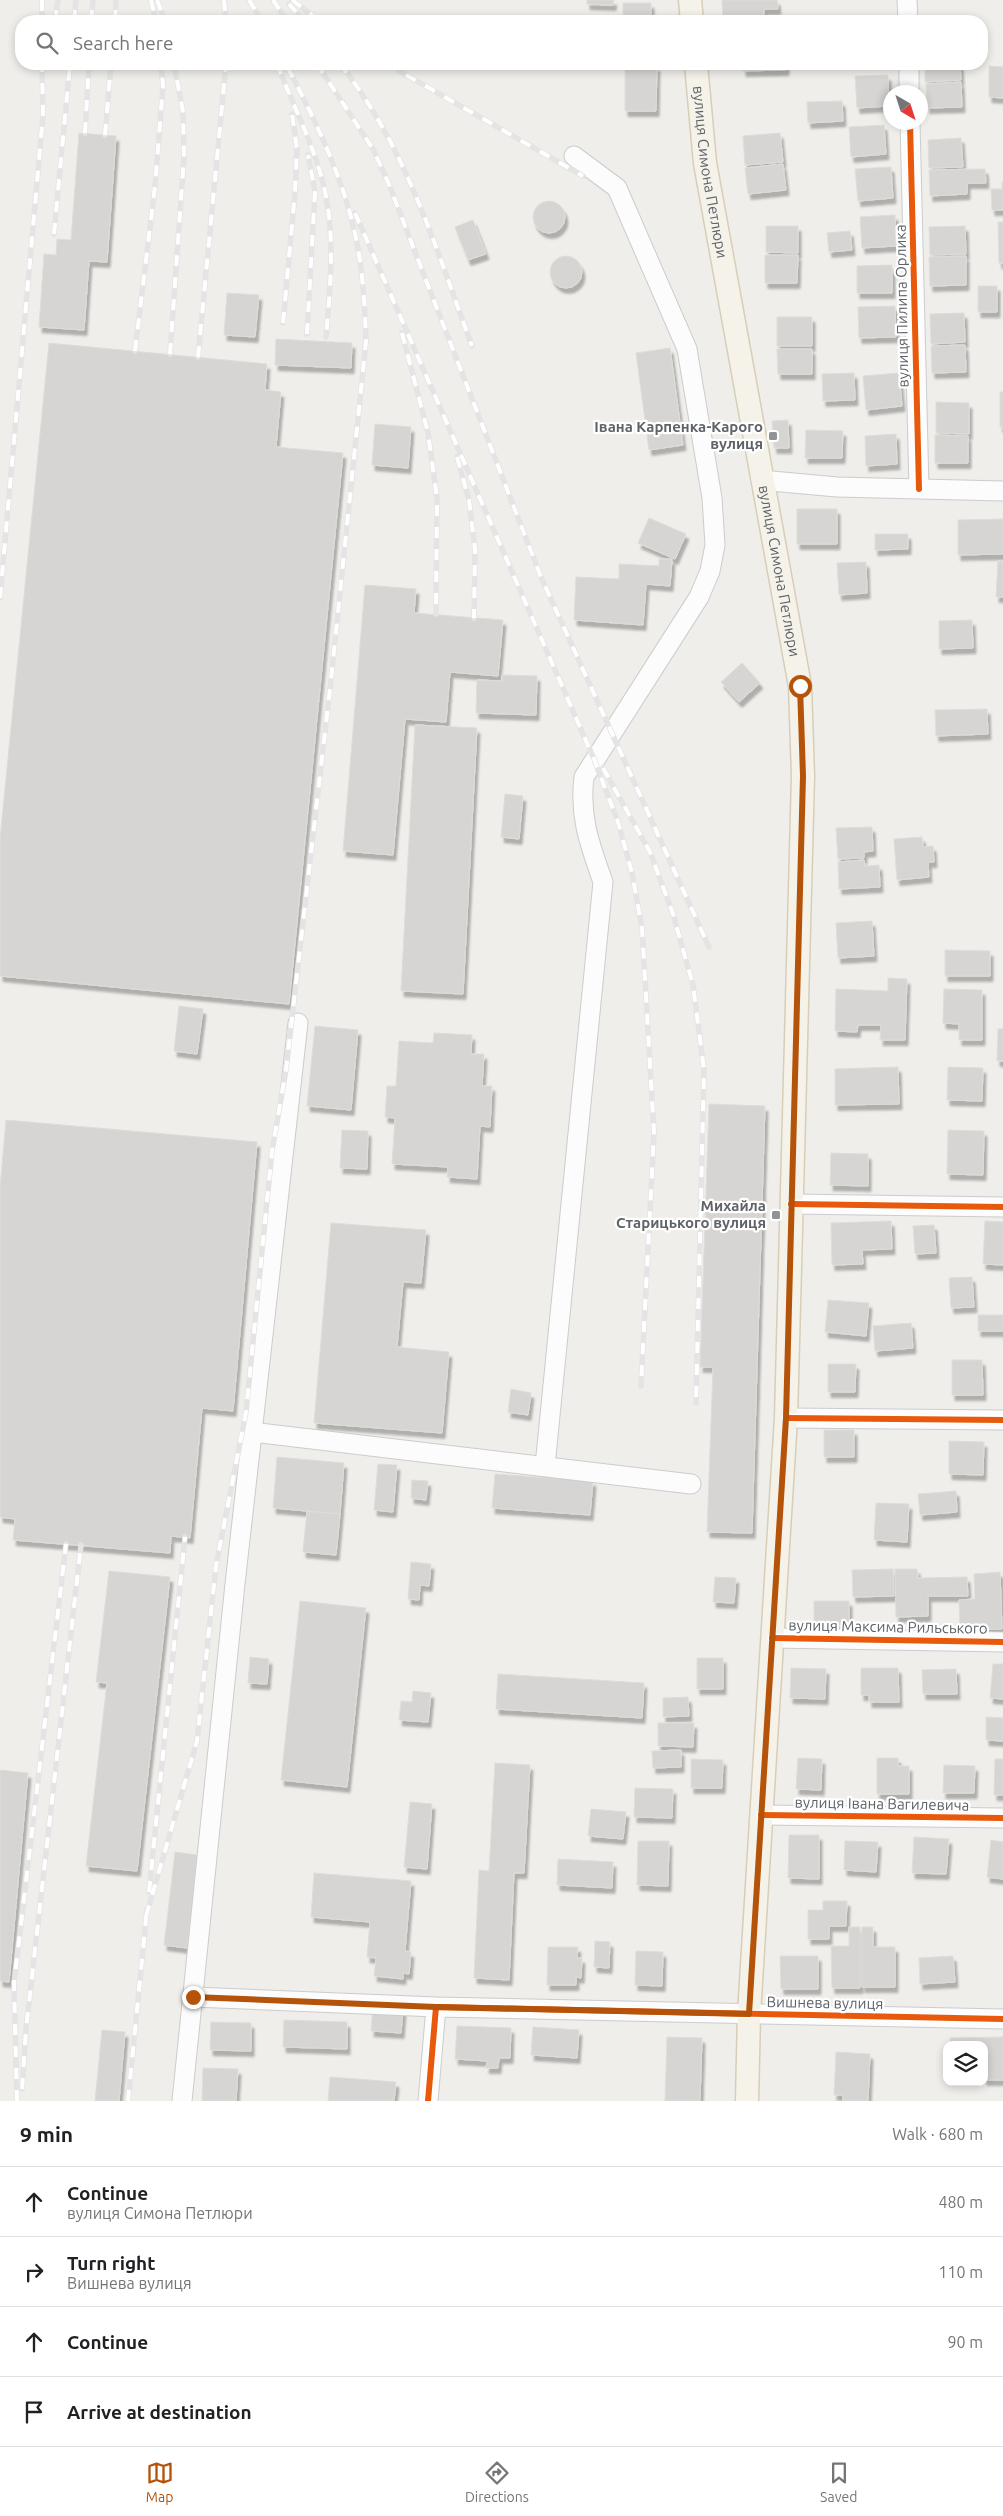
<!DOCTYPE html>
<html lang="en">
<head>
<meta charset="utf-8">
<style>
  :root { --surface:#fff; --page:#f6f6f6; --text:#202124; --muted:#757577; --line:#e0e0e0; --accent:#b45309 }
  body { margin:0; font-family:Ubuntu,sans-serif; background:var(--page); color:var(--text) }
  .controls { position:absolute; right:15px; bottom:15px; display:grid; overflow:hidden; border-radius:10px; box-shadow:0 2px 8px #0003 }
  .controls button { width:45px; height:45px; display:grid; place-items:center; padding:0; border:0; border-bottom:1px solid var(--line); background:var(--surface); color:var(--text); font:25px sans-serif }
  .compass { position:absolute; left:883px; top:85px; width:45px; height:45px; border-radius:50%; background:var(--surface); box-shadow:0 2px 8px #0003; rotate:141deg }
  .stop { position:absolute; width:15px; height:15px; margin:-11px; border:4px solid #b45309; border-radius:50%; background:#fff }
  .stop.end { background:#b45309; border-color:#fff; box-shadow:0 1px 5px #0008 }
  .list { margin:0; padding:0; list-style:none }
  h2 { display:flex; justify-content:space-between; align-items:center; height:65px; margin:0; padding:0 20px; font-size:21px }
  h2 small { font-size:16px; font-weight:400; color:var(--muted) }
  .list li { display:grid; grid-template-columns:32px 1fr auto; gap:15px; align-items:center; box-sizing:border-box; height:70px; padding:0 20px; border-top:1px solid var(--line) }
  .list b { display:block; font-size:19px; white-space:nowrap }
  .list p { margin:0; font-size:16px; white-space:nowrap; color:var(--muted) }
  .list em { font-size:16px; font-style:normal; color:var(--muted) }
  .icon { flex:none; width:28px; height:28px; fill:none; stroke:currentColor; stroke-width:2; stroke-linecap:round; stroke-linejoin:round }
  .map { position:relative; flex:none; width:1003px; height:2101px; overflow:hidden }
  .search { position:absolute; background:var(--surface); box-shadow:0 2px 8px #0003; left:15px; right:15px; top:15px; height:55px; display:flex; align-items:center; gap:12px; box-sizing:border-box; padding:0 18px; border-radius:20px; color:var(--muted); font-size:19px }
  .sheet { height:345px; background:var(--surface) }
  nav { display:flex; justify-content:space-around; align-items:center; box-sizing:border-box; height:70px; border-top:1px solid var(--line); background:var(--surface); font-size:14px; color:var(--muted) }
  nav a { display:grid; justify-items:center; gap:2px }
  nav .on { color:var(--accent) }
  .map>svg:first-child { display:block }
  .building { fill:#d6d5d3; stroke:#deddd9; filter:url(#shadow) }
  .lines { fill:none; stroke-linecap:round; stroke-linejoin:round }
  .minor-casing { stroke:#cbcccc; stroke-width:21 }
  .major-casing { stroke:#d7ceb8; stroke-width:25 }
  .minor { stroke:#fdfcfc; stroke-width:19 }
  .major { stroke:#f4f2e9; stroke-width:22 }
  .rail-casing { stroke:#e4e4e4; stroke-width:5.5 }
  .rail { stroke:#fff; stroke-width:4; stroke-dasharray:11; stroke-linecap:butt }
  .cycleway-casing { stroke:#fff; stroke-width:9 }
  .cycleway { stroke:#e8590c; stroke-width:6 }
  .route { stroke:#b45309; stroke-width:6 }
  .poi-dot { fill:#919496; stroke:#fff; stroke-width:2 }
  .labels { text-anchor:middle; stroke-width:4.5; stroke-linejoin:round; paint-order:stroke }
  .street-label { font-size:15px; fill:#5f6368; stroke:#fff }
  .poi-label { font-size:15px; font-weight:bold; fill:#5f6368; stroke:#fff; text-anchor:end }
</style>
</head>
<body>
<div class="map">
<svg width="1003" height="2101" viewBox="0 0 1003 2101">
  <defs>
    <filter id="shadow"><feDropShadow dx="3" dy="5.5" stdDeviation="1" flood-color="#0004"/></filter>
  </defs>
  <rect width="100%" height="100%" fill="#efeeea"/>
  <path class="building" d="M587 0H614L613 5 587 4Z
    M722 0H777L778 9H764V18L723 20Z
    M623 3H651V21H607V16H623Z
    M743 64H786V70L743 71Z
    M925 64H960L961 80 925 82Z
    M625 66H657L656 111H625Z
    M989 66 1003 67V98L989 97Z
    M888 75 889 106 857 108 855 76Z
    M961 82 962 107 927 108 926 84Z
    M842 101 843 121 808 123 807 102Z
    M884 125 886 154 851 157 849 127Z
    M79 133 116 136 107 262 89 261 84 330 39 327 44 254 56 255 57 239 71 240Z
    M780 133 783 162 745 165 743 136Z
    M961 138 963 167 929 168 928 140Z
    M783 164 786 190 748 194 745 168Z
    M891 167 893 198 858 201 855 169Z
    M985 169 986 183H967V194L930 196 929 170Z
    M1002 182H1003V210H992L991 189H1002Z
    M533 217a16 16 0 1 1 32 0a16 16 0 1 1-32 0Z
    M895 215 896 246 862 248 860 217Z
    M473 220 486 254 468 260 455 227Z
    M998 222H1003V263H999Z
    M766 226H798V253L766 252Z
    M965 226 966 254 930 255 929 227Z
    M850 231 852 250 829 252 827 233Z
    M765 255H798L797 283H765Z
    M966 256V285L930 286 929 257Z
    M550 272a16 16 0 1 1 32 0a16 16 0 1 1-32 0Z
    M892 265V293H857V266Z
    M978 286H997V312H978Z
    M227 293 259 295 255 337 224 335Z
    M895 306 896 337 859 338 858 307Z
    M964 313 965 342 931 344 930 314Z
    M777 317H812V346H777Z
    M276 339 352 343 351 368 275 365Z
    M49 343 267 364 265 390 281 392 276 447 343 453 289 1004 0 976V839Z
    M965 345 966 372 932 373 931 346Z
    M670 348 683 445 649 450 636 353Z
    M777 349H812V374H778Z
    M854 373 855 400 823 401 822 374Z
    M899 373 902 406 866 410 863 376Z
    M1000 392H1003V427H1000Z
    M936 402 969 403V434L936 433Z
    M788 420 789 448H774L772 421Z
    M375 424 411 427 408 468 372 465Z
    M806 430 843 431 842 458H805Z
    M896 434 897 464 866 466 865 436Z
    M935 435 968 436V463H935Z
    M797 509H837V544H797Z
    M649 518 686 534 675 559 638 543Z
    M1003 519V554L958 555V520Z
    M875 534H908V549L875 550Z
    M659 559H672L670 586 646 584 643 625 574 620 576 577 619 579V564L659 566Z
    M998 561 1003 562V597H996Z
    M866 562 867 593 839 595 837 563Z
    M365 585 416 589 414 613 503 620 498 676 450 672 446 722 405 719 393 855 343 851Z
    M972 620 973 648 939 649V621Z
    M742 663 760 683 739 702 721 682Z
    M502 675 537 676 536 715 476 713 477 680 502 681Z
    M987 709 988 734 936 736 935 710Z
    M415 725 477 728 463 994 401 991Z
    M505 794 523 796 519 839 501 837Z
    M872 827 873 851 864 852V858L838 859 836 828Z
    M922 837 923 847 933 846 934 862H928L929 877 897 880 894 839Z
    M864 860 865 866 879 865 880 887 839 889 838 862Z
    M872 921 874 956 838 958 836 923Z
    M945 950 990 951V976H945Z
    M888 978 907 979 905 1040H880L881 1025H858L857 1032 835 1031 836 989 888 991Z
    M944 989 982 990V1040H959V1024L943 1023Z
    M179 1006 203 1009 197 1054 174 1051Z
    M315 1026 358 1030 351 1110 307 1106Z
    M998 1029H1003V1061H997Z
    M434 1033 472 1035 471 1054H484L482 1086H492L490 1127 480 1126 477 1179 447 1177 448 1167 392 1164 395 1118 385 1117 387 1086H396L399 1041 433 1043Z
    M898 1067 899 1104 835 1105V1069Z
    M948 1067 983 1068 982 1101 947 1100Z
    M709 1104 765 1106 752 1533 707 1532 713 1367H700Z
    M6 1120 257 1142 233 1411 202 1408 190 1538 171 1536 170 1553 13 1540 15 1519 0 1517V1187Z
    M342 1130 368 1131 367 1169 340 1168Z
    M948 1130 984 1131 983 1175 947 1174Z
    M831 1153 868 1154V1186L830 1185Z
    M891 1221 892 1249 862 1250 863 1264 832 1265 831 1223Z
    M985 1221 1003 1222V1265L983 1264Z
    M331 1223 426 1230 421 1283 403 1282 397 1347 449 1352 442 1433 314 1423Z
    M934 1225 936 1253 915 1254 913 1226Z
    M972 1277 974 1307 951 1308 949 1278Z
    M828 1300 869 1303 866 1336 825 1332Z
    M978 1315H1003V1331H978Z
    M911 1323 913 1348 875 1351 873 1326Z
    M952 1360H982L983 1395H952Z
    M828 1364H856L855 1392H828Z
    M511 1389 531 1393 528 1415 508 1412Z
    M824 1430H854V1457H824Z
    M949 1441 984 1442 983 1475 949 1474Z
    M277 1457 344 1463 340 1514 273 1508Z
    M378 1464 397 1465 393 1512 374 1510Z
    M495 1474 593 1481 590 1515 492 1508Z
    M412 1480 428 1481 426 1500 411 1498Z
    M956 1491 957 1512 920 1515 918 1494Z
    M876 1503 909 1504 907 1542 874 1540Z
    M307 1511 340 1514 336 1555 303 1552Z
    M411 1562 431 1564 429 1586 420 1585 419 1600 408 1599Z
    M893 1569 894 1596 853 1597 852 1570Z
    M895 1569H917L918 1578 967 1577 968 1596H928V1616L896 1617Z
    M109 1571 170 1577 137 1871 86 1866 107 1683 96 1682Z
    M1000 1572 1002 1629 960 1630 959 1600 975 1599 974 1574Z
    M715 1577 736 1578 734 1603 713 1602Z
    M300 1601 366 1608 347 1787 281 1780Z
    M814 1601H849V1627H814Z
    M250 1657 269 1659 267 1684 248 1683Z
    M697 1658H723V1689H697Z
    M993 1664H1003V1699L990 1698Z
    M791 1668 826 1669 825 1699 790 1698Z
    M861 1668H898L899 1702H869V1695H861Z
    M956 1669 957 1694H923L922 1670Z
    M498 1674 644 1683 642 1718 496 1709Z
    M413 1691 431 1693 428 1722 399 1720 401 1701 412 1702Z
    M688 1697 689 1716 663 1717V1698Z
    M986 1717 1003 1718V1741L986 1740Z
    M658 1723H694L693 1747 658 1746Z
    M681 1750V1767L653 1768 652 1751Z
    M798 1758 822 1759 821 1790 796 1789Z
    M877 1758H898V1766H909V1794H877Z
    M691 1759 723 1760 722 1788H691Z
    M995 1759H1003V1795H994Z
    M495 1763 530 1765 524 1873H514L509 1980 474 1978 479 1870 489 1871Z
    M944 1765 975 1766 974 1793H943Z
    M0 1770 28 1773 9 1982 0 1981Z
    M635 1788 673 1789 672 1818 634 1817Z
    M410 1802 432 1804 427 1869 404 1867Z
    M591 1809 626 1812 623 1839 588 1836Z
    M789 1835H819V1879L788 1878Z
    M914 1837 949 1839 946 1874 912 1873Z
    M991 1840 1003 1842V1879L987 1877Z
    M638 1841H669L668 1886 637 1885Z
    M845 1841 878 1842 876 1872 844 1870Z
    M175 1852 197 1855 187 1948 164 1945Z
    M558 1859 613 1862 612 1888 557 1885Z
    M314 1873 411 1881 405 1951 411 1952 409 1974 403 1973V1979L374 1976 376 1958 367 1957 370 1922 311 1917Z
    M823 1901H847L846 1926H829V1939H808V1910H823Z
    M849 1927H860V1988H832L831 1946H849Z
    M862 1927H873V1947H895V1987H862Z
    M595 1941 610 1942 609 1968 594 1967Z
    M548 1947H578L577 1958H582L581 1978 576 1977V1985H547Z
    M636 1951 663 1952 662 1986 635 1985Z
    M780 1956H818V1989H781Z
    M953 1956 955 1982 920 1984 919 1958Z
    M373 2006 403 2009 401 2033 371 2031Z
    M284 2020 347 2022V2049L283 2047Z
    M211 2022 251 2023V2051L210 2050Z
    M457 2026 511 2028 510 2058H499L498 2068H486L487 2061 455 2059Z
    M533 2027 579 2030 577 2058 531 2055Z
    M102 2030 125 2032 119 2101H95Z
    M667 2037 702 2038 700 2101H665Z
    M1003 2037V2080H984V2045H950V2038Z
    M836 2052 870 2054 868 2101H843V2095H834Z
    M203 2068 238 2069 236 2101H202Z
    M330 2077 396 2082 394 2101H328Z"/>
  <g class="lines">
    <defs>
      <path id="minor" d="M907 0 908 21
        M909 64V92
        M910 122 919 489
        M761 480 837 487 1003 491
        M791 1204 1003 1207
        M786 1418 1003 1420
        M252 1432 691 1484
        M545 1466 603 882C590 845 579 817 584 777L699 597 710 571 715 545 712 498 687 349 617 188 574 156
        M772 1638 1003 1642
        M761 1815 1003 1818
        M193 1997 436 2007 1003 2019
        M182 2101 235 1584 298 1023
        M428 2101 436 2007"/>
      <g id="major">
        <path d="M690 0 692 21"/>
        <path id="s1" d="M696 64 705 163 800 686 803 776 786 1418 749 2014 747 2101"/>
      </g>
    </defs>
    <use href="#minor" class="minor-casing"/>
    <use href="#major" class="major-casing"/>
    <use href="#minor" class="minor"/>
    <use href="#major" class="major"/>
    <defs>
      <path id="rail" d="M42 0V21
        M151 0 156 21
        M157 0 165 21
        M224 0 226 21
        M249 0 262 21
        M273 0 287 21
        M292 0 320 21
        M289 4 304 21
        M55 21 58 0
        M74 21 76 0
        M91 21 93 0
        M115 21 116 0
        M277 64C290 98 307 131 318 166 337 222 331 280 326 337
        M317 64 373 149 388 182 541 577 709 947
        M340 64C406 146 436 249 472 346
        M387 64 583 176
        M85 133 89 64
        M105 135 111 64
        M355 213 594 759 618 822 632 873 642 928 654 1133 641 1386
        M54 234 70 64
        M283 323 295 192 297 149 292 114
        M402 333 428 433 437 498 436 614
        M307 334 315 191 308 155
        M135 351 155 186 163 86 161 64
        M170 354 184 157 183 112 174 64
        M198 357 226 64
        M457 457 469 500 475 550 474 618
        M0 598 43 115 42 64
        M603 768 650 852 673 914 693 985 704 1070 696 1403
        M149 1892 185 1537
        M146 1916 197 1741 216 1566 246 1412 272 1151 286 1070 331 680 366 341C365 307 363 272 356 238 343 176 315 120 286 64
        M22 2089 26 2029 81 1545
        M17 2101 14 1983 66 1544
        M128 2101 147 1909"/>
    </defs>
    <use href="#rail" class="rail-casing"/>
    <use href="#rail" class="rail"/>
    <defs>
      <path id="cycleway" d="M910 122 919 489
        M791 1204 1003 1207
        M786 1418 1003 1420
        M772 1638 1003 1642
        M761 1815 1003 1818
        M428 2101 436 2007 1003 2019"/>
    </defs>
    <use href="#cycleway" class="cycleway-casing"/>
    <use href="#cycleway" class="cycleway"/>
  </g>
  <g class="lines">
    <path class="route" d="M193 1997 436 2007 749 2014 786 1418 803 776 800 686"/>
  </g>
  <g class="poi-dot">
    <rect x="768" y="431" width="10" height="10" rx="2.5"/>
    <rect x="771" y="1210" width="10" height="10" rx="2.5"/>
  </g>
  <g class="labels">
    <g class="street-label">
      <text dy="5" stroke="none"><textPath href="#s1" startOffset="109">вулиця Симона Петлюри</textPath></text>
      <text transform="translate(902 306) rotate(-91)" y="5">вулиця Пилипа Орлика</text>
      <text dy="5" stroke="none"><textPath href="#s1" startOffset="514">вулиця Симона Петлюри</textPath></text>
      <text transform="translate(888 1627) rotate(1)" y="5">вулиця Максима Рильського</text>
      <text transform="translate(882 1804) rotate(1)" y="5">вулиця Івана Вагилевича</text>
      <text transform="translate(825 2003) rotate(1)" y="5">Вишнева вулиця</text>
    </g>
    <g class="poi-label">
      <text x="763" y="432">Івана Карпенка-Карого<tspan x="763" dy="17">вулиця</tspan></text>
      <text x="766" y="1211">Михайла<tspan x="766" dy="17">Старицького вулиця</tspan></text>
    </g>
  </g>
</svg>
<div class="controls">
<button><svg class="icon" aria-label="layers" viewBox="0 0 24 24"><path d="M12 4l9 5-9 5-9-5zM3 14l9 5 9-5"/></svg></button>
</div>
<svg class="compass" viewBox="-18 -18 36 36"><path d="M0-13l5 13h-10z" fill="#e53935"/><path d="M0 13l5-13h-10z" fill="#757577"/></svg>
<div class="stop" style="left:800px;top:686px"></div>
<div class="stop end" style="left:193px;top:1997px"></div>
<div class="search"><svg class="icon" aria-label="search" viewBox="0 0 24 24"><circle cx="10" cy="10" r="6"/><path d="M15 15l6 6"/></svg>Search here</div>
</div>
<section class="sheet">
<h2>9 min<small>Walk · 680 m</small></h2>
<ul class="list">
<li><svg class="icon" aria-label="ahead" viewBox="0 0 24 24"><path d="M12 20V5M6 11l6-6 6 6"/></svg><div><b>Continue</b><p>вулиця Симона Петлюри</p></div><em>480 m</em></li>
<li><svg class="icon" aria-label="right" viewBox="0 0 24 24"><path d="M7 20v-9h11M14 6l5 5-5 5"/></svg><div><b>Turn right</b><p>Вишнева вулиця</p></div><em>110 m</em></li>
<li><svg class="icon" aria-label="ahead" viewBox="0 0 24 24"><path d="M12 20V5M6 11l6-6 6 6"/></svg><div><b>Continue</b></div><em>90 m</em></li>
<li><svg class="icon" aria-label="arrive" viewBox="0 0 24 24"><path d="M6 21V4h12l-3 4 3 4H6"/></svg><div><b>Arrive at destination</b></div></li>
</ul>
</section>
<nav>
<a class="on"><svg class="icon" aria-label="map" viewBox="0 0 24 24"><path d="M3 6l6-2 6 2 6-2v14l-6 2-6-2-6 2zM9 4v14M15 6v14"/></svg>Map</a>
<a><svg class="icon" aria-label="directions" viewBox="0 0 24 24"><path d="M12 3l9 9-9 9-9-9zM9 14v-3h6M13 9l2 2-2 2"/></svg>Directions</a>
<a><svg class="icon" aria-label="saved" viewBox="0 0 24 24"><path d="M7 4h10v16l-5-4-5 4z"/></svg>Saved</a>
</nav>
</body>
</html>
